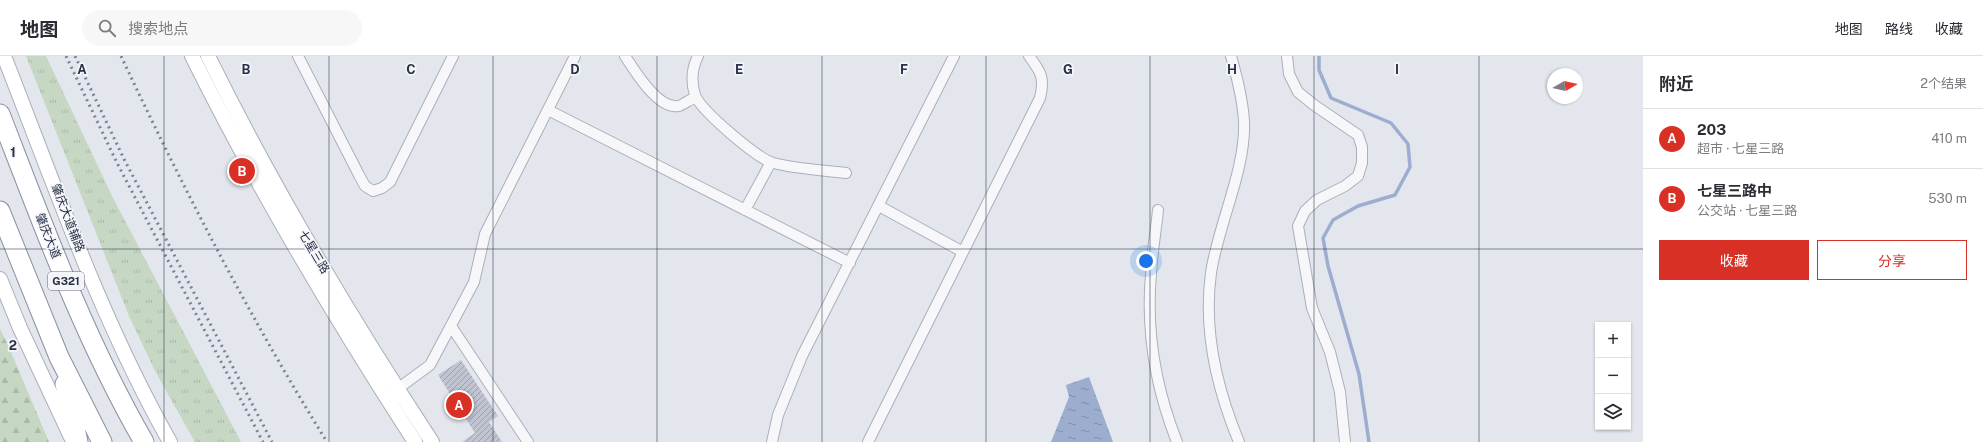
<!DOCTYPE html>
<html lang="zh">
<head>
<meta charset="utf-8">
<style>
  :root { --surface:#fff; --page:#f7f7f7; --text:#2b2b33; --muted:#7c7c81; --line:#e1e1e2; --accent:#d93025 }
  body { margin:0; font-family:"Public Sans","Noto Sans SC",sans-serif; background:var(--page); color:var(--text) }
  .controls { position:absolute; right:12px; bottom:12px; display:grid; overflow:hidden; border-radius:0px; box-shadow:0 1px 3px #0004 }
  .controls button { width:36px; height:36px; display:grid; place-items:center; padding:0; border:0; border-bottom:1px solid var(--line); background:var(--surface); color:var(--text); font:20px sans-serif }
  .compass { position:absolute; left:1547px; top:12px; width:36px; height:36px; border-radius:50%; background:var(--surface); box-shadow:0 1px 3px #0004; rotate:81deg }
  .you { position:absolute; left:1146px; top:205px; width:14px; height:14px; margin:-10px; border:3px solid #fff; border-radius:50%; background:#1a73e8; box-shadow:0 0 0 6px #1a73e833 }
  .badge { display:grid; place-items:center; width:26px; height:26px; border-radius:50%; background:var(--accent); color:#fff; font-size:13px; font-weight:700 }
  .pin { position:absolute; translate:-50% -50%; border:2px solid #fff; box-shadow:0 1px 4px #0006 }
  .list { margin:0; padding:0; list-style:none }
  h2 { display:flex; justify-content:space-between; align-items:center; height:52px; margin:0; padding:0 16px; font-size:17px }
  h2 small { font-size:13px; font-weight:400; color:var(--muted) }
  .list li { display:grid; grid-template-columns:26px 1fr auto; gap:12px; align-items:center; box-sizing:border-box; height:60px; padding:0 16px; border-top:1px solid var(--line) }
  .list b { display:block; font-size:15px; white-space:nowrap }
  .list p { margin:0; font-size:13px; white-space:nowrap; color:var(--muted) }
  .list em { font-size:13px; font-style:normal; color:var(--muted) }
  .actions { display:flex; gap:8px; padding:12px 16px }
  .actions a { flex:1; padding:9px 0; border:1px solid var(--accent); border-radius:0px; text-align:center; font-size:14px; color:var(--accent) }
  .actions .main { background:var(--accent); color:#fff }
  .icon { flex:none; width:22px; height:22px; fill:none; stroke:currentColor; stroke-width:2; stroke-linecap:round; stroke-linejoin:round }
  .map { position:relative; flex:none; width:1643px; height:386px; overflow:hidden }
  header { display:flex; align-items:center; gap:24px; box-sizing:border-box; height:56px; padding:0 20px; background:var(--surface); border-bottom:1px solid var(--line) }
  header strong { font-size:19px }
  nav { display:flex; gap:22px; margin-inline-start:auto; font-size:14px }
  .search { width:280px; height:36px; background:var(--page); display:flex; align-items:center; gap:10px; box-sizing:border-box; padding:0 14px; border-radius:22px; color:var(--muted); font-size:15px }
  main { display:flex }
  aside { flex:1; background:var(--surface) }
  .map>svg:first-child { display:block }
  .grass { fill:url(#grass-tufts) }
  .forest { fill:url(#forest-firs) }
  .water { fill:url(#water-ripples) }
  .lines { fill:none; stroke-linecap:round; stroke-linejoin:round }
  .stream { stroke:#9cadcf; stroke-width:3.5 }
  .building { fill:url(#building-hatch) }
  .street-casing { stroke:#abafba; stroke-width:12 }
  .secondary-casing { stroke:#abafba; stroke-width:16 }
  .highway-casing { stroke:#8990a5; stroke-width:21 }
  .street { stroke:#f7f7fa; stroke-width:10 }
  .secondary { stroke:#fff; stroke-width:14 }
  .highway { stroke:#fff; stroke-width:19 }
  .rail { stroke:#7b8298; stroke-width:3; stroke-dasharray:2 4; stroke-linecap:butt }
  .grid { fill:none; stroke:#293047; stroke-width:1; stroke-opacity:0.55 }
  .labels { text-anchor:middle; stroke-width:3.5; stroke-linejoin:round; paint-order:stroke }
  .shield { fill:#f3f5f9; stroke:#666b7c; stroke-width:1 }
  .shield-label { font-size:11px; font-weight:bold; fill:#293047 }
  .street-label { font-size:12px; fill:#293047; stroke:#f3f5f9 }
  .grid-label { font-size:13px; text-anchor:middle; font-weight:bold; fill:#293047; stroke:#f3f5f9; stroke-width:3.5; stroke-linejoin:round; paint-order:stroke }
</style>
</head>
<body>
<header>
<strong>地图</strong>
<div class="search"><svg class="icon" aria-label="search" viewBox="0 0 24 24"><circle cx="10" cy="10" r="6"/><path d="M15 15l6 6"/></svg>搜索地点</div>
<nav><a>地图</a><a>路线</a><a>收藏</a></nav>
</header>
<main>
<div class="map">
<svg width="1643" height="386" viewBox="0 0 1643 386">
  <defs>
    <pattern id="grass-tufts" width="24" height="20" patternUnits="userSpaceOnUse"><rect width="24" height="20" fill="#c6d7c4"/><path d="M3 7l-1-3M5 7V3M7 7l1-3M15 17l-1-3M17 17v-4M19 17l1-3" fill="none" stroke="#aab9aa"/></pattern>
    <pattern id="forest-firs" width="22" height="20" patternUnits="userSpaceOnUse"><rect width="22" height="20" fill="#c6d7c4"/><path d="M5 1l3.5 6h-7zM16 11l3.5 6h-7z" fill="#aab9aa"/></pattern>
    <pattern id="water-ripples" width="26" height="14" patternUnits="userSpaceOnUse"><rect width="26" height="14" fill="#9cadcf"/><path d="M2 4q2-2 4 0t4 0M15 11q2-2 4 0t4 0" fill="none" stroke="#7f8daa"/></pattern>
    <pattern id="building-hatch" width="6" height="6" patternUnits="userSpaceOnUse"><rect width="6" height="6" fill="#c0c4d0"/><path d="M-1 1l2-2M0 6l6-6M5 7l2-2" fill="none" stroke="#9ca0ab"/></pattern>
  </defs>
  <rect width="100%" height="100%" fill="#e3e6ec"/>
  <path class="grass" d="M26 0H46L112 140 241 386H195L155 315 129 260Z"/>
  <path class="forest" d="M0 273 8 289 49 386H0Z"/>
  <path class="water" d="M1089 321 1113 386H1051L1069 341 1066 329Z"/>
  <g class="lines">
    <path class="stream" d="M1319 0V14L1331 42 1391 67 1408 88 1410 111 1395 139 1358 150 1333 164 1323 182 1328 210 1359 318 1369 386"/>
  </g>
  <path class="building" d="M461 304 498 360 489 366 502 386H462L475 377 438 319Z"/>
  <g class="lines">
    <defs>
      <path id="street" d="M298 0 359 119 365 130 373 135 382 132 390 126 453 0
        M625 0C635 15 658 54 679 50 684 48 691 43 696 41
        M698 0C692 12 691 26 695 39 701 55 757 102 773 107 797 113 822 114 846 117
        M1231 0C1237 21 1243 43 1244 66 1246 113 1218 169 1211 217 1203 275 1217 333 1239 386
        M1287 0 1289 18 1298 36 1314 49 1358 79 1362 91V107L1358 120 1345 130 1317 144 1305 155 1298 170 1312 252 1330 296 1340 336 1345 386
        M548 54 850 207
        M879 150 963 196
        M745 154 771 106
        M1158 154C1156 175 1152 196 1151 218 1146 275 1156 333 1177 386
        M451 270 528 386
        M392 337 430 309 474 226 485 178 575 0
        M772 386 778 359 802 300 954 0
        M868 386 1040 42C1045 22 1041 16 1029 0"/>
      <path id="secondary" d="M4 0C55 130 101 264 170 386
        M192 0C258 133 334 261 415 386
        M208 0C274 134 350 261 432 386
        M0 223 20 272 71 381"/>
      <path id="highway" d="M0 58C43 169 84 282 144 386
        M0 155 59 301 102 386
        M65 328 78 386"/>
    </defs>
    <use href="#street" class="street-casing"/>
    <use href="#secondary" class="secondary-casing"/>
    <use href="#highway" class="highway-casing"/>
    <use href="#street" class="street"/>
    <use href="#secondary" class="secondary"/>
    <use href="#highway" class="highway"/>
    <path class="rail" d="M66 0 117 107 263 386
      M75 0 124 103 272 386
      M121 0C183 132 250 262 327 386"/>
  </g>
  <path class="grid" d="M164 0V386M329 0V386M493 0V386M657 0V386M822 0V386M986 0V386M1150 0V386M1314 0V386M1479 0V386M0 193H1643"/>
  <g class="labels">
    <rect class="shield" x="48" y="216" width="36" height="18" rx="3"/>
    <g class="shield-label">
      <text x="66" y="229">G321</text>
    </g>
    <g class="street-label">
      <text transform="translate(68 162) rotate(69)" y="4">肇庆大道辅路</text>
      <text transform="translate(48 180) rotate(68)" y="4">肇庆大道</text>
      <text transform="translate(314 196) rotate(59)" y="4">七星三路</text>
    </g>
  </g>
  <g class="grid-label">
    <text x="82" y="18">A</text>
    <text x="246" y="18">B</text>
    <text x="411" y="18">C</text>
    <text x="575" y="18">D</text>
    <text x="739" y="18">E</text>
    <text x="904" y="18">F</text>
    <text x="1068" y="18">G</text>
    <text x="1232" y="18">H</text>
    <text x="1397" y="18">I</text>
    <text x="13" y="101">1</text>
    <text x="13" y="294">2</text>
  </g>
</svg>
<div class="controls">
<button>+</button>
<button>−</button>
<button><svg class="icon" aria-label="layers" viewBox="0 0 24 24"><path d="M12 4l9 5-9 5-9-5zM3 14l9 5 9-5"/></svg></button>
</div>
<svg class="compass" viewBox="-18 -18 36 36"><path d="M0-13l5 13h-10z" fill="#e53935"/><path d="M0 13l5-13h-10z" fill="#7c7c81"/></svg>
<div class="you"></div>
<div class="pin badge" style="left:459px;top:349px">A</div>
<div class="pin badge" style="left:242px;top:115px">B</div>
</div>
<aside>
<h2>附近<small>2个结果</small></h2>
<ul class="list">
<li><span class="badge">A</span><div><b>203</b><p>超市 · 七星三路</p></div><em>410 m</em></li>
<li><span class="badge">B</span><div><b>七星三路中</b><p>公交站 · 七星三路</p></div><em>530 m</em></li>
</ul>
<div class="actions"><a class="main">收藏</a><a>分享</a></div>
</aside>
</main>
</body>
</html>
